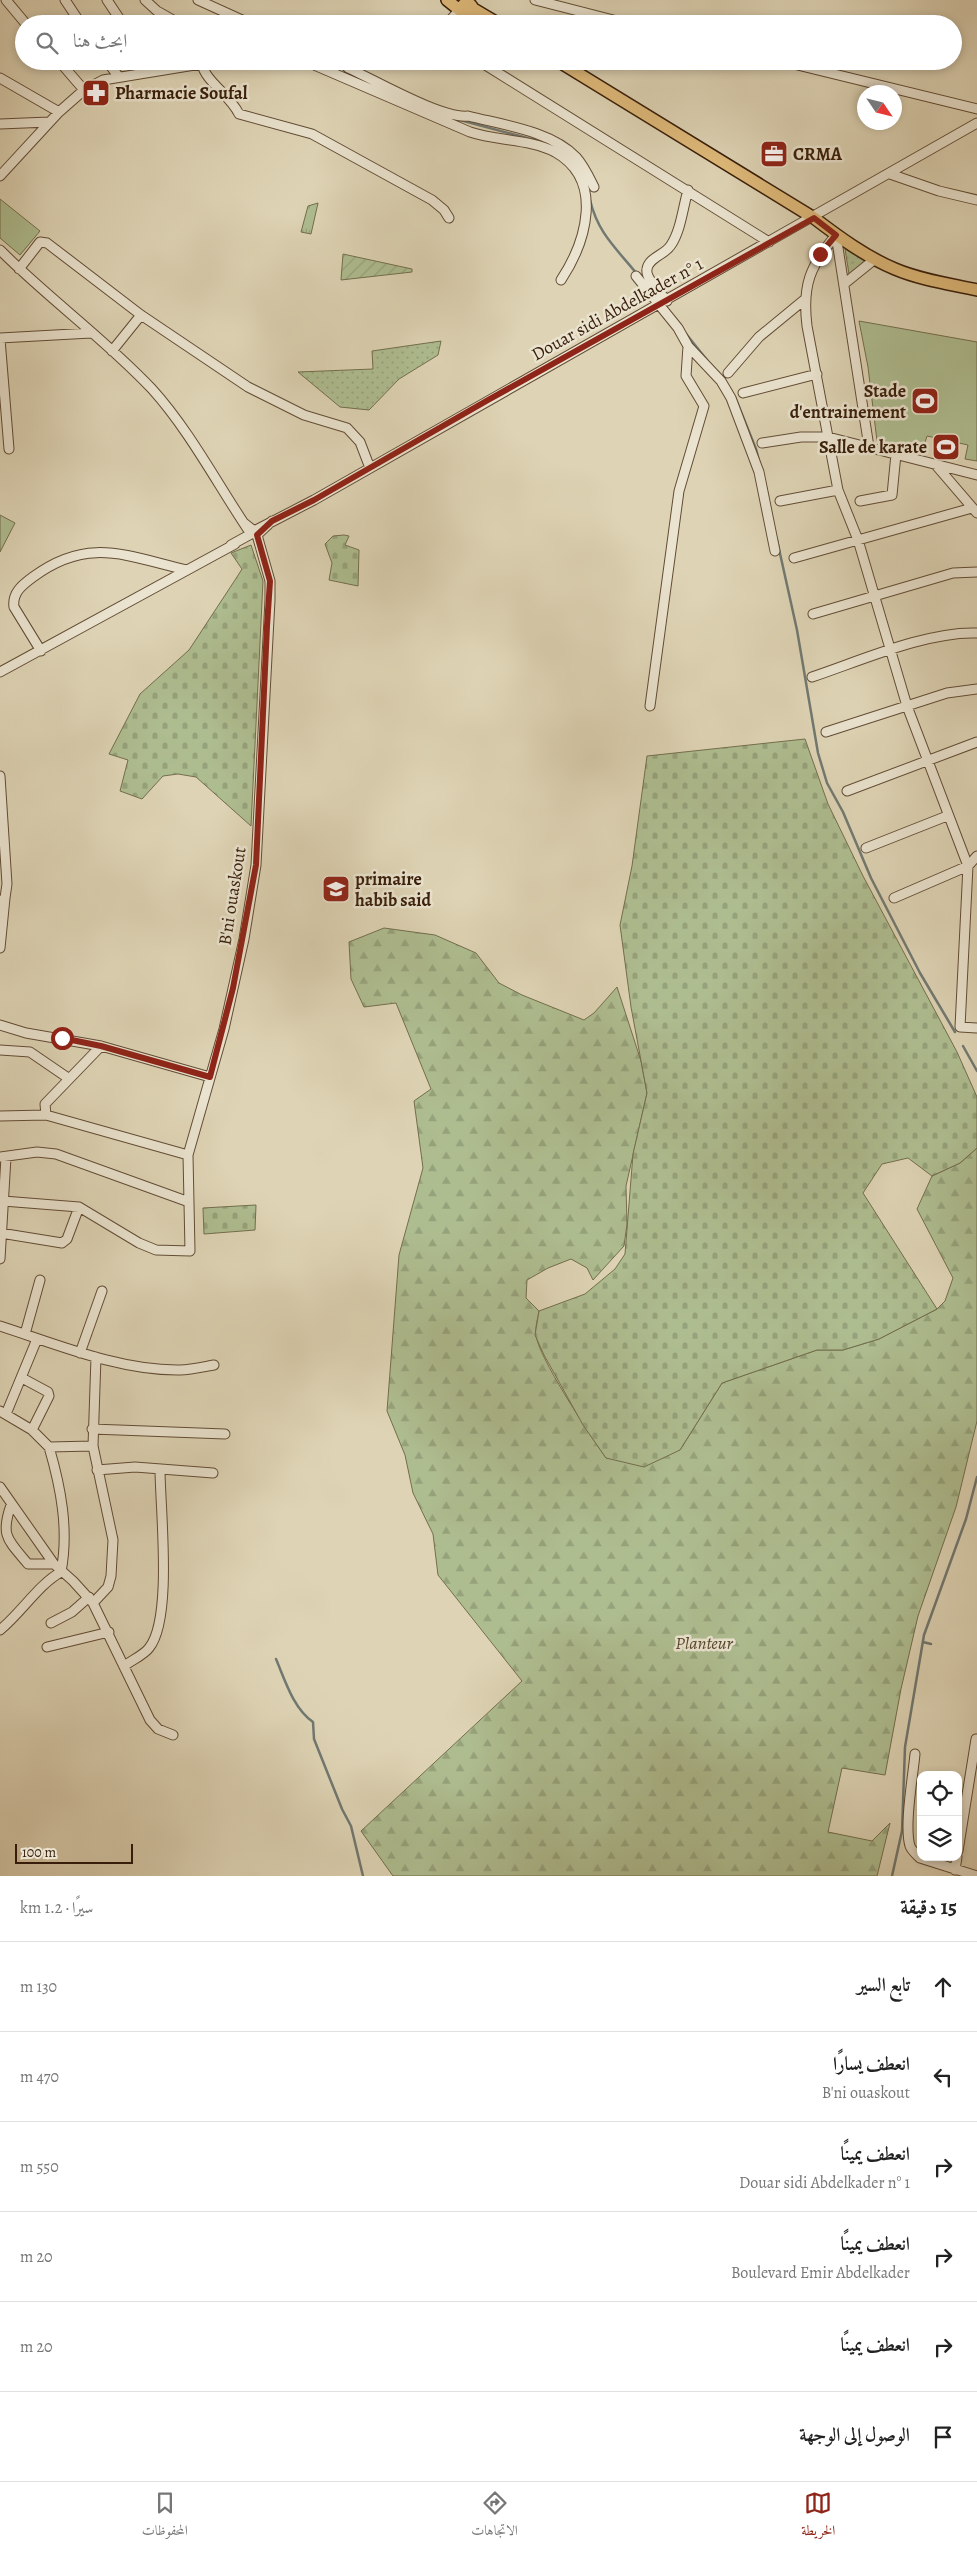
<!DOCTYPE html>
<html lang="ar">
<head>
<meta charset="utf-8">
<style>
  :root { --surface:#fff; --page:#f2f2f2; --text:#222; --muted:#767676; --line:#e0e0e0; --accent:#8f2418 }
  body { margin:0; font-family:Alegreya,Amiri,serif; background:var(--page); color:var(--text); direction:rtl }
  .controls { position:absolute; right:15px; bottom:15px; display:grid; overflow:hidden; border-radius:10px; box-shadow:0 2px 8px #0003 }
  .controls button { width:45px; height:45px; display:grid; place-items:center; padding:0; border:0; border-bottom:1px solid var(--line); background:var(--surface); color:var(--text); font:25px sans-serif }
  .compass { position:absolute; left:857px; top:85px; width:45px; height:45px; border-radius:50%; background:var(--surface); box-shadow:0 2px 8px #0003; rotate:125deg }
  .scale { position:absolute; left:15px; bottom:12px; width:118px; box-sizing:border-box; padding-left:5px; border:2px solid #381e0a; border-top:0; font-size:14px; line-height:18px; white-space:nowrap; color:#381e0a; -webkit-text-stroke:4px #eae3cf; paint-order:stroke }
  .stop { position:absolute; width:15px; height:15px; margin:-11px; border:4px solid #8f2418; border-radius:50%; background:#fff }
  .stop.end { background:#8f2418; border-color:#fff; box-shadow:0 1px 5px #0008 }
  .list { margin:0; padding:0; list-style:none }
  h2 { display:flex; justify-content:space-between; align-items:center; height:65px; margin:0; padding:0 20px; font-size:21px }
  h2 small { font-size:16px; font-weight:400; color:var(--muted) }
  .list li { display:grid; grid-template-columns:32px 1fr auto; gap:15px; align-items:center; box-sizing:border-box; height:90px; padding:0 20px; border-top:1px solid var(--line) }
  .list b { display:block; font-size:19px; white-space:nowrap }
  .list p { margin:0; font-size:16px; white-space:nowrap; color:var(--muted) }
  .list em { font-size:16px; font-style:normal; color:var(--muted) }
  .icon { flex:none; width:28px; height:28px; fill:none; stroke:currentColor; stroke-width:2; stroke-linecap:round; stroke-linejoin:round }
  .map { position:relative; flex:none; width:977px; height:1876px; overflow:hidden; direction:ltr }
  .search { position:absolute; background:var(--surface); box-shadow:0 2px 8px #0003; left:15px; right:15px; top:15px; height:55px; display:flex; align-items:center; gap:12px; box-sizing:border-box; padding:0 18px; border-radius:28px; color:var(--muted); font-size:19px }
  .sheet { height:605px; background:var(--surface) }
  nav { display:flex; justify-content:space-around; align-items:center; box-sizing:border-box; height:70px; border-top:1px solid var(--line); background:var(--surface); font-size:14px; color:var(--muted) }
  nav a { display:grid; justify-items:center; gap:2px }
  nav .on { color:var(--accent) }
  .map>svg:first-child { display:block }
  .grass { fill:url(#grass-dots); stroke:#736e4d }
  .forest { fill:url(#forest-firs); stroke:#736e4d }
  .cemetery { fill:url(#cemetery-stones); stroke:#736e4d }
  .park { fill:url(#park-tufts); stroke:#736e4d }
  .garden { fill:url(#garden-furrows); stroke:#736e4d }
  .pitch { fill:#aebd90; stroke:#736e4d }
  .lines { fill:none; stroke-linecap:round; stroke-linejoin:round }
  .stream { stroke:#717972; stroke-width:2.5 }
  .minor-casing { stroke:#624c35; stroke-width:11 }
  .major-casing { stroke:#381e0a; stroke-width:14 }
  .minor { stroke:#eae3cf; stroke-width:9 }
  .major { stroke:#dfba7a; stroke-width:11 }
  .route { stroke:#8f2418; stroke-width:6 }
  .labels { text-anchor:middle; stroke-width:5; stroke-linejoin:round; paint-order:stroke }
  .poi-label { font-size:18px; font-weight:bold; fill:#381e0a; stroke:#eae3cf; text-anchor:start }
  .street-label { font-size:18px; fill:#381e0a; stroke:#eae3cf }
  .park-label { font-size:18px; font-style:italic; fill:#56462c; stroke:#eae3cf }
</style>
</head>
<body>
<div class="map">
<svg width="977" height="1876" viewBox="0 0 977 1876">
  <defs>
    <pattern id="grass-dots" width="8" height="8" patternUnits="userSpaceOnUse" patternTransform="scale(1.25)"><rect width="8" height="8" fill="#aebd90"/><path d="M2 2h.1M6 6h.1" fill="none" stroke="#96a27b" stroke-width="1.8" stroke-linecap="round"/></pattern>
    <pattern id="forest-firs" width="22" height="20" patternUnits="userSpaceOnUse" patternTransform="scale(1.25)"><rect width="22" height="20" fill="#aebd90"/><path d="M5 1l3.5 6h-7zM16 11l3.5 6h-7z" fill="#96a27b"/></pattern>
    <pattern id="cemetery-stones" width="16" height="16" patternUnits="userSpaceOnUse" patternTransform="scale(1.25)"><rect width="16" height="16" fill="#aebd90"/><path d="M2 7V4a2 2 0 0 1 4 0v3zM10 15v-3a2 2 0 0 1 4 0v3z" fill="#96a27b"/></pattern>
    <pattern id="park-tufts" width="24" height="20" patternUnits="userSpaceOnUse" patternTransform="scale(1.25)"><rect width="24" height="20" fill="#aebd90"/><path d="M3 7l-1-3M5 7V3M7 7l1-3M15 17l-1-3M17 17v-4M19 17l1-3" fill="none" stroke="#96a27b"/></pattern>
    <pattern id="garden-furrows" width="10" height="10" patternUnits="userSpaceOnUse" patternTransform="scale(1.25)"><rect width="10" height="10" fill="#aebd90"/><path d="M-1 1l2-2M0 10L10 0M9 11l2-2" fill="none" stroke="#96a27b"/></pattern>
  </defs>
  <rect width="100%" height="100%" fill="#ded4b5"/>
  <filter id="stains"><feTurbulence type="fractalNoise" baseFrequency=".004" numOctaves="4"/><feColorMatrix values="0 0 0 0 .2 0 0 0 0 .09 0 0 0 0 .02 0 0 0 .5 -.17"/></filter>
  <radialGradient id="worn" r=".72"><stop offset=".6" stop-color="#630" stop-opacity="0"/><stop offset="1" stop-color="#630" stop-opacity=".3"/></radialGradient>
  <path class="grass" d="M845 249 866 261 849 274Z
    M441 341 438 355 399 379 369 410 340 407 298 372 373 369 372 351Z"/>
  <path class="forest" d="M384 928 435 935 476 953 499 983 522 995 584 1020 594 1013 617 987 641 1061 647 1093 626 1186 627 1224 624 1246 593 1280 587 1268 571 1259 548 1268 527 1280 526 1298 539 1311C538 1318 535 1327 536 1334 536 1354 592 1438 606 1458L680 1450 722 1383 817 1350H843L879 1339 937 1309 945 1301 953 1278 917 1209 932 1176 960 1163 977 1148V1421L956 1507 918 1616 901 1689 885 1775 842 1768 828 1832 872 1841 890 1823 877 1876H393L361 1831 522 1681 438 1575 433 1534 413 1493 405 1455 387 1411 399 1255 423 1168 414 1101 431 1089 396 1003 364 1007 351 979 349 942Z"/>
  <path class="cemetery" d="M344 535 349 536 345 545 359 550 358 586 329 580 332 563 325 544 333 536Z
    M251 545 263 581 251 826 196 777 178 774 163 776 142 799 120 791 128 760 109 754 140 694 189 650 237 577 242 569 231 553Z
    M805 739 828 804 863 876 957 1052 977 1097V1148L960 1163 932 1176 908 1158 882 1164 863 1193 937 1309 879 1339 843 1350H817L722 1383 680 1450 644 1467 606 1458 583 1425 544 1355 535 1335 539 1311 585 1294 615 1269 625 1254 633 1154 647 1093 631 1007 620 925 632 866 647 756Z
    M256 1205 255 1230 204 1234 203 1208Z"/>
  <path class="park" d="M318 203 311 234 301 232 308 206Z"/>
  <path class="garden" d="M343 254 412 269V272L341 280Z"/>
  <path class="pitch" d="M0 199 40 231 20 255 0 238Z
    M859 321 977 342V461L965 459 968 445 927 436 923 449 877 441 868 367Z
    M0 515 15 523 0 552Z"/>
  <g class="lines">
    <path class="stream" d="M325 61 347 71
      M460 120 553 145
      M590 200C598 233 615 247 637 274
      M683 330 711 365
      M735 397 756 449 768 496
      M777 540 797 630 818 753 827 783 843 812 871 878 920 973 955 1032
      M963 1046 977 1071
      M923 1642 931 1644
      M276 1659C285 1680 293 1708 313 1722L314 1739 342 1809 351 1826 363 1876
      M892 1876 902 1831 905 1747 924 1635 966 1519 977 1477"/>
    <defs>
      <path id="minor" d="M6 0 26 24
        M65 0 81 24
        M107 0 123 24
        M145 0 157 11 180 24
        M198 0 251 24
        M535 0 629 24
        M447 24 462 7
        M462 24 463 13
        M59 61 84 90
        M107 61 118 76
        M305 61 470 132C497 141 530 139 555 152 605 180 586 242 561 280
        M343 61 348 68C375 80 442 119 468 116 503 125 551 131 576 157 584 166 589 177 594 187
        M479 61 769 242
        M781 61 977 109
        M202 64C205 81 230 95 239 114L312 134 432 200 444 210 449 218
        M0 78 59 112
        M0 124 49 122
        M890 174 939 191 977 200
        M0 176 59 112 84 90 103 80 219 61
        M836 235C810 266 802 285 807 326L838 490 858 540 907 706 968 866 960 1027 977 1028
        M836 235 869 447
        M0 250C49 299 105 339 152 389 190 431 219 487 251 534L231 545
        M19 269 40 242 47 243 141 315 248 387 304 415 347 428 360 442 370 468
        M636 276 678 328 688 346 721 381 731 398 759 472 775 551
        M844 284 875 259
        M667 301C661 293 645 279 647 269 649 257 665 255 671 245 681 230 683 207 688 190
        M0 338 91 333
        M0 339 9 449
        M112 351 141 315
        M728 373 759 337 804 300
        M743 393 817 374
        M762 443 801 437H828L977 475
        M935 464 977 513
        M780 501 838 490
        M860 501 892 495 896 454
        M244 523 254 531 314 500 977 123
        M794 558 972 508
        M813 614 953 573 977 572
        M41 651 14 607C12 593 22 585 33 577 88 536 126 556 187 570
        M0 672 235 544
        M812 677C860 661 927 631 977 633
        M650 706 679 491 704 406 686 376 688 346
        M826 732 947 693 977 689
        M0 776 7 884 5 898 0 901
        M847 791 977 742
        M866 848 947 816
        M894 898 968 866 977 856
        M0 948 5 898
        M0 1025 26 1033 101 1046
        M0 1050 30 1052 68 1078
        M46 1115 45 1104 101 1046 210 1077
        M0 1116 46 1115 188 1155
        M0 1157 37 1152 56 1154 189 1202
        M3 1201 79 1207 139 1243 156 1250 190 1251 188 1155 224 1029 244 939 256 865 270 600V581L257 535 272 521
        M0 1233 62 1243 67 1239 79 1207
        M0 1259 6 1157
        M0 1326C56 1344 120 1371 180 1370 191 1370 203 1367 214 1365
        M25 1334 40 1280
        M80 1353 102 1291
        M22 1378 48 1392 49 1396 32 1430
        M0 1411 32 1430 49 1447 93 1446
        M6 1414 37 1339
        M92 1429 225 1434
        M49 1447C61 1488 69 1530 61 1572
        M97 1470 135 1467 213 1473
        M0 1487 54 1564
        M11 1505C0 1536 8 1540 28 1564H54L73 1581 93 1603 150 1720 158 1729 173 1735
        M93 1603 108 1587 111 1576 113 1540 93 1446 96 1357
        M51 1623 72 1612 89 1597
        M0 1630C21 1613 39 1584 61 1572
        M47 1647 109 1632
        M124 1666C132 1660 144 1655 149 1648 173 1619 160 1508 160 1469
        M915 1754C913 1776 904 1826 910 1846 912 1851 916 1854 920 1858L977 1876
        M958 1851 976 1739
        M955 1870 957 1857"/>
      <path id="major" d="M447 0 462 12
        M461.5 9a5.5 5.5 0 1 1 11 0a5.5 5.5 0 1 1-11 0Z
        M472 8 499 24
        M465 14 483 24
        M558 61 814 218C839 237 866 257 895 269 921 280 950 284 977 290"/>
    </defs>
    <use href="#minor" class="minor-casing"/>
    <use href="#major" class="major-casing"/>
    <use href="#minor" class="minor"/>
    <use href="#major" class="major"/>
  </g>
  <g class="lines">
    <path class="route" d="M62 1038 101 1046 210 1077 233 988 256 865 267 626 270 581 257 535 272 521 314 500 488 400 814 218 836 235 820 254"/>
  </g>
  <defs>
    <symbol id="pharmacy-square" viewBox="-11 -11 22 22"><rect x="-9" y="-9" width="18" height="18" rx="4" fill="#8f2418" stroke="#eae3cf"/><path d="M-2-6h4v4h4v4h-4v4h-4v-4h-4v-4h4Z" fill="#fff"/></symbol>
    <symbol id="office-square" viewBox="-11 -11 22 22"><rect x="-9" y="-9" width="18" height="18" rx="4" fill="#8f2418" stroke="#eae3cf"/><path d="M-6-3h4V-5.5h4V-3h4V5H-6ZM-1-4.5V-3h2v-1.5ZM-6 0V1H6V0Z" fill="#fff"/></symbol>
    <symbol id="stadium-square" viewBox="-11 -11 22 22"><rect x="-9" y="-9" width="18" height="18" rx="4" fill="#8f2418" stroke="#eae3cf"/><path d="M0-5a6.5 5 0 1 0 0 10a6.5 5 0 1 0 0-10ZM-3.5-1.8h7v3.6h-7Z" fill="#fff"/></symbol>
    <symbol id="school-square" viewBox="-11 -11 22 22"><rect x="-9" y="-9" width="18" height="18" rx="4" fill="#8f2418" stroke="#eae3cf"/><path d="M0-5L7-2L0 1L-7-2ZM-4 1L0 2.5L4 1V4Q0 6-4 4Z" fill="#fff"/></symbol>
  </defs>
  <g fill-rule="evenodd">
    <use href="#pharmacy-square" x="80" y="77" width="32" height="32"/>
    <use href="#office-square" x="758" y="138" width="32" height="32"/>
    <use href="#stadium-square" x="909" y="385" width="32" height="32"/>
    <use href="#stadium-square" x="930" y="431" width="32" height="32"/>
    <use href="#school-square" x="320" y="873" width="32" height="32"/>
  </g>
  <g class="labels">
    <g class="poi-label">
      <text x="115" y="99">Pharmacie Soufal</text>
      <text x="793" y="160">CRMA</text>
      <text x="906" y="397" text-anchor="end">Stade<tspan x="906" dy="21">d'entrainement</tspan></text>
      <text x="927" y="453" text-anchor="end">Salle de karate</text>
      <text x="355" y="885">primaire<tspan x="355" dy="21">habib said</tspan></text>
    </g>
    <g class="street-label">
      <text transform="translate(617 309) rotate(-29)" y="6">Douar sidi Abdelkader n° 1</text>
      <text transform="translate(232 896) rotate(-81)" y="6">B'ni ouaskout</text>
    </g>
    <g class="park-label">
      <text x="704" y="1649">Planteur</text>
    </g>
  </g>
  <rect width="100%" height="100%" filter="url(#stains)"/>
  <rect width="100%" height="100%" fill="url(#worn)"/>
</svg>
<div class="controls">
<button><svg class="icon" aria-label="locate" viewBox="0 0 24 24"><circle cx="12" cy="12" r="6"/><path d="M12 2v4M12 18v4M2 12h4M18 12h4"/></svg></button>
<button><svg class="icon" aria-label="layers" viewBox="0 0 24 24"><path d="M12 4l9 5-9 5-9-5zM3 14l9 5 9-5"/></svg></button>
</div>
<svg class="compass" viewBox="-18 -18 36 36"><path d="M0-13l5 13h-10z" fill="#e53935"/><path d="M0 13l5-13h-10z" fill="#767676"/></svg>
<div class="scale">100 m</div>
<div class="stop" style="left:62px;top:1038px"></div>
<div class="stop end" style="left:820px;top:254px"></div>
<div class="search"><svg class="icon" aria-label="search" viewBox="0 0 24 24"><circle cx="10" cy="10" r="6"/><path d="M15 15l6 6"/></svg>ابحث هنا</div>
</div>
<section class="sheet">
<h2>15 دقيقة<small>سيرًا · 1.2 km</small></h2>
<ul class="list">
<li><svg class="icon" aria-label="ahead" viewBox="0 0 24 24"><path d="M12 20V5M6 11l6-6 6 6"/></svg><div><b>تابع السير</b></div><em>130 m</em></li>
<li><svg class="icon" aria-label="left" viewBox="0 0 24 24"><path d="M17 20v-9H6M10 6l-5 5 5 5"/></svg><div><b>انعطف يسارًا</b><p>B'ni ouaskout</p></div><em>470 m</em></li>
<li><svg class="icon" aria-label="right" viewBox="0 0 24 24"><path d="M7 20v-9h11M14 6l5 5-5 5"/></svg><div><b>انعطف يمينًا</b><p>Douar sidi Abdelkader n° 1</p></div><em>550 m</em></li>
<li><svg class="icon" aria-label="right" viewBox="0 0 24 24"><path d="M7 20v-9h11M14 6l5 5-5 5"/></svg><div><b>انعطف يمينًا</b><p>Boulevard Emir Abdelkader</p></div><em>20 m</em></li>
<li><svg class="icon" aria-label="right" viewBox="0 0 24 24"><path d="M7 20v-9h11M14 6l5 5-5 5"/></svg><div><b>انعطف يمينًا</b></div><em>20 m</em></li>
<li><svg class="icon" aria-label="arrive" viewBox="0 0 24 24"><path d="M6 21V4h12l-3 4 3 4H6"/></svg><div><b>الوصول إلى الوجهة</b></div></li>
</ul>
</section>
<nav>
<a class="on"><svg class="icon" aria-label="map" viewBox="0 0 24 24"><path d="M3 6l6-2 6 2 6-2v14l-6 2-6-2-6 2zM9 4v14M15 6v14"/></svg>الخريطة</a>
<a><svg class="icon" aria-label="directions" viewBox="0 0 24 24"><path d="M12 3l9 9-9 9-9-9zM9 14v-3h6M13 9l2 2-2 2"/></svg>الاتجاهات</a>
<a><svg class="icon" aria-label="saved" viewBox="0 0 24 24"><path d="M7 4h10v16l-5-4-5 4z"/></svg>المحفوظات</a>
</nav>
</body>
</html>
